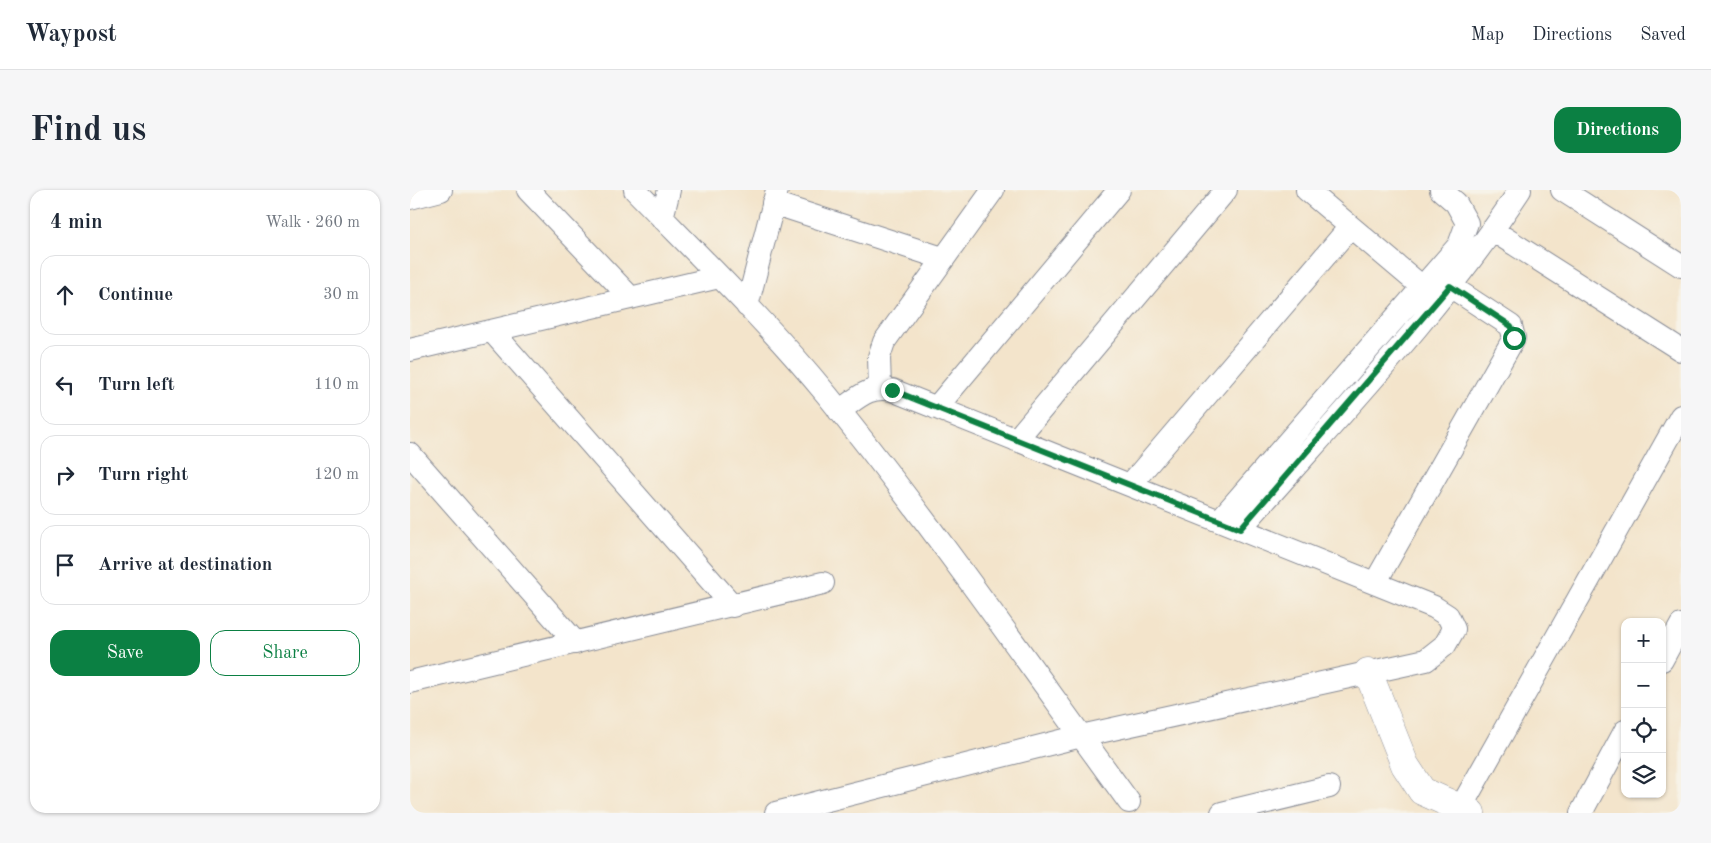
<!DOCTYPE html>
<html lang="en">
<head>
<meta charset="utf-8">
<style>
  :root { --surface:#fff; --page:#f6f6f7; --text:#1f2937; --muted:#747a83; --line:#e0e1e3; --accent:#0b8043 }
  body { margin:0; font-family:"Old Standard TT",serif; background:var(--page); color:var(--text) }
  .controls { position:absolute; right:15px; bottom:15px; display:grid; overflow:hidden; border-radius:10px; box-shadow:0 1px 4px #0004 }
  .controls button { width:45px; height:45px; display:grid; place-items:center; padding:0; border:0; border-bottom:1px solid var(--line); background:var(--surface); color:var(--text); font:25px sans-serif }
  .stop { position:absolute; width:15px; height:15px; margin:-11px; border:4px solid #0b8043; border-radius:50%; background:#fff }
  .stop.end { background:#0b8043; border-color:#fff; box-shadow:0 1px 5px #0008 }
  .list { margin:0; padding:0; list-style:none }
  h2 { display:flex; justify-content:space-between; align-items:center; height:65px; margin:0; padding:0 20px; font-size:21px }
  h2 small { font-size:16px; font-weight:400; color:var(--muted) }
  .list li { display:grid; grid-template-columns:32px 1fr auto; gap:15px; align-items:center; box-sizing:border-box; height:80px; margin:0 10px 10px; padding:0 10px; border:1px solid var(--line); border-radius:15px }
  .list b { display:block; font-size:19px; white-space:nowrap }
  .list em { font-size:16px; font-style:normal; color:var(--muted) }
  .actions { display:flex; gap:10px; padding:15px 20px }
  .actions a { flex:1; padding:11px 0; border:1px solid var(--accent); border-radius:15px; text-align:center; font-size:18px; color:var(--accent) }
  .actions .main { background:var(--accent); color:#fff }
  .icon { flex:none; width:28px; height:28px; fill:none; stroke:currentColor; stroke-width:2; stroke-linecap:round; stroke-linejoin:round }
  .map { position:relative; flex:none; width:1271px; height:623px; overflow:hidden; border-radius:15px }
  header { display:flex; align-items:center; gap:30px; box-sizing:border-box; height:70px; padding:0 25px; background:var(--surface); border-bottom:1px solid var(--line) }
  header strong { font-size:24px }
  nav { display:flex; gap:28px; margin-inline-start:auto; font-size:18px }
  .intro { display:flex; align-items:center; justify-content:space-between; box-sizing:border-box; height:120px; padding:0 30px }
  h1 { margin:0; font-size:35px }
  .button { padding:12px 22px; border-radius:15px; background:var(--accent); color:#fff; font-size:18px; font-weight:700 }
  main { display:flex; gap:30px; padding:0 30px }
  aside { flex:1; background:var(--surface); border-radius:15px; box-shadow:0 1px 4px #0004 }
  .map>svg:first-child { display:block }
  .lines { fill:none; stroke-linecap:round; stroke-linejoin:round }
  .minor-casing { stroke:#878a94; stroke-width:24 }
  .tertiary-casing { stroke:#878a94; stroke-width:29 }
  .minor { stroke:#fff; stroke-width:22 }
  .tertiary { stroke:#fff; stroke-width:28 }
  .route { stroke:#0b8043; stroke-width:6 }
</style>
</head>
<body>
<header>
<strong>Waypost</strong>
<nav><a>Map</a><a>Directions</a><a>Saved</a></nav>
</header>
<div class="intro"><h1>Find us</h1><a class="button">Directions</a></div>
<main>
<aside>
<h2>4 min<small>Walk · 260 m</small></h2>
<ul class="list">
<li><svg class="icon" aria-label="ahead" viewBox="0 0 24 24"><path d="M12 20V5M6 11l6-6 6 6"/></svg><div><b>Continue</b></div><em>30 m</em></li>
<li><svg class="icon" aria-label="left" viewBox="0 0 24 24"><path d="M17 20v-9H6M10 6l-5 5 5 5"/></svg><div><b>Turn left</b></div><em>110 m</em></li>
<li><svg class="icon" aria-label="right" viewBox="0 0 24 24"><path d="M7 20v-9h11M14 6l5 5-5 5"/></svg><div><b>Turn right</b></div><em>120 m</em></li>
<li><svg class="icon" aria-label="arrive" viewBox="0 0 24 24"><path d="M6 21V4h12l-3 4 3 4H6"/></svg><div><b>Arrive at destination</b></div></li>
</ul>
<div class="actions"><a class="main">Save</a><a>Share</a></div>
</aside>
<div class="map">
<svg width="1271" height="623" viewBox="0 0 1271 623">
  <rect width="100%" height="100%" fill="#f7f3e8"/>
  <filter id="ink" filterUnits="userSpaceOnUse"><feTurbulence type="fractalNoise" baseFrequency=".02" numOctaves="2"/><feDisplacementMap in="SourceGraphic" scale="10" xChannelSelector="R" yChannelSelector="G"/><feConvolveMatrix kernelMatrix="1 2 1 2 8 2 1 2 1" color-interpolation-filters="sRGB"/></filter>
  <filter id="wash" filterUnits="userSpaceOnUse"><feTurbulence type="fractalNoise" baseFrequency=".0096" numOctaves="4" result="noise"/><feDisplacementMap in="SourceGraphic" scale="20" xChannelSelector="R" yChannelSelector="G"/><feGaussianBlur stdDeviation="1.12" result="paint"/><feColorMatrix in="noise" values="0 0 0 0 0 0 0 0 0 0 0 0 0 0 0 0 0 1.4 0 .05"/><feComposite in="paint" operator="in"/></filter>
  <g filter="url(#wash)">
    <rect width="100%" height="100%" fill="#f3e4cb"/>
  </g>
  <g filter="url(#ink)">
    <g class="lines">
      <defs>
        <path id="minor" d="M118 0 221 108
          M225 0C290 67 358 133 417 205 523 336 620 476 719 612
          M897 0 1011 96
          M1152 0 1271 76
          M0 8 31 0
          M363 13 532 68
          M252 28 259 0
          M1082 40 1271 160
          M337 116 367 0
          M82 141 323 416
          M0 160 309 87
          M470 198 469 167 474 152 583 0
          M526 218 709 0
          M606 250 816 0
          M0 264 166 453
          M720 295 940 37
          M809 331 1049 55 1057 33 1046 13 1031 0
          M830 339C926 229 1030 122 1110 0
          M965 393 1104 148 1101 136 1040 96
          M1252 470 1271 435
          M0 492 413 393
          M1050 619 1271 226
          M366 623 671 546 1016 470 1035 455 1044 439 1038 426 1024 417 482 200C459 195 448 208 429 221
          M812 623 919 597
          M1171 623 1215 541"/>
        <path id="tertiary" d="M958 482 995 575 1012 601 1061 623"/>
      </defs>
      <use href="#minor" class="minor-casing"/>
      <use href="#tertiary" class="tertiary-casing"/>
      <use href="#minor" class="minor"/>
      <use href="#tertiary" class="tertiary"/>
    </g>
  </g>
  <g class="lines" filter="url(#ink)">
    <path class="route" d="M482 200 830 339 1040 96 1101 136 1104 142V148"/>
  </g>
</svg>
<div class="controls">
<button>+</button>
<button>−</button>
<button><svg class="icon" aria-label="locate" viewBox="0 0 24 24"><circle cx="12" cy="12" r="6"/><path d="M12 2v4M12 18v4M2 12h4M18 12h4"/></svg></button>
<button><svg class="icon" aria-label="layers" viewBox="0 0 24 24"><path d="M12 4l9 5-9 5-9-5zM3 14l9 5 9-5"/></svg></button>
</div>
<div class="stop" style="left:1104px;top:148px"></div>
<div class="stop end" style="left:482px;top:200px"></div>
</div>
</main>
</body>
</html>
